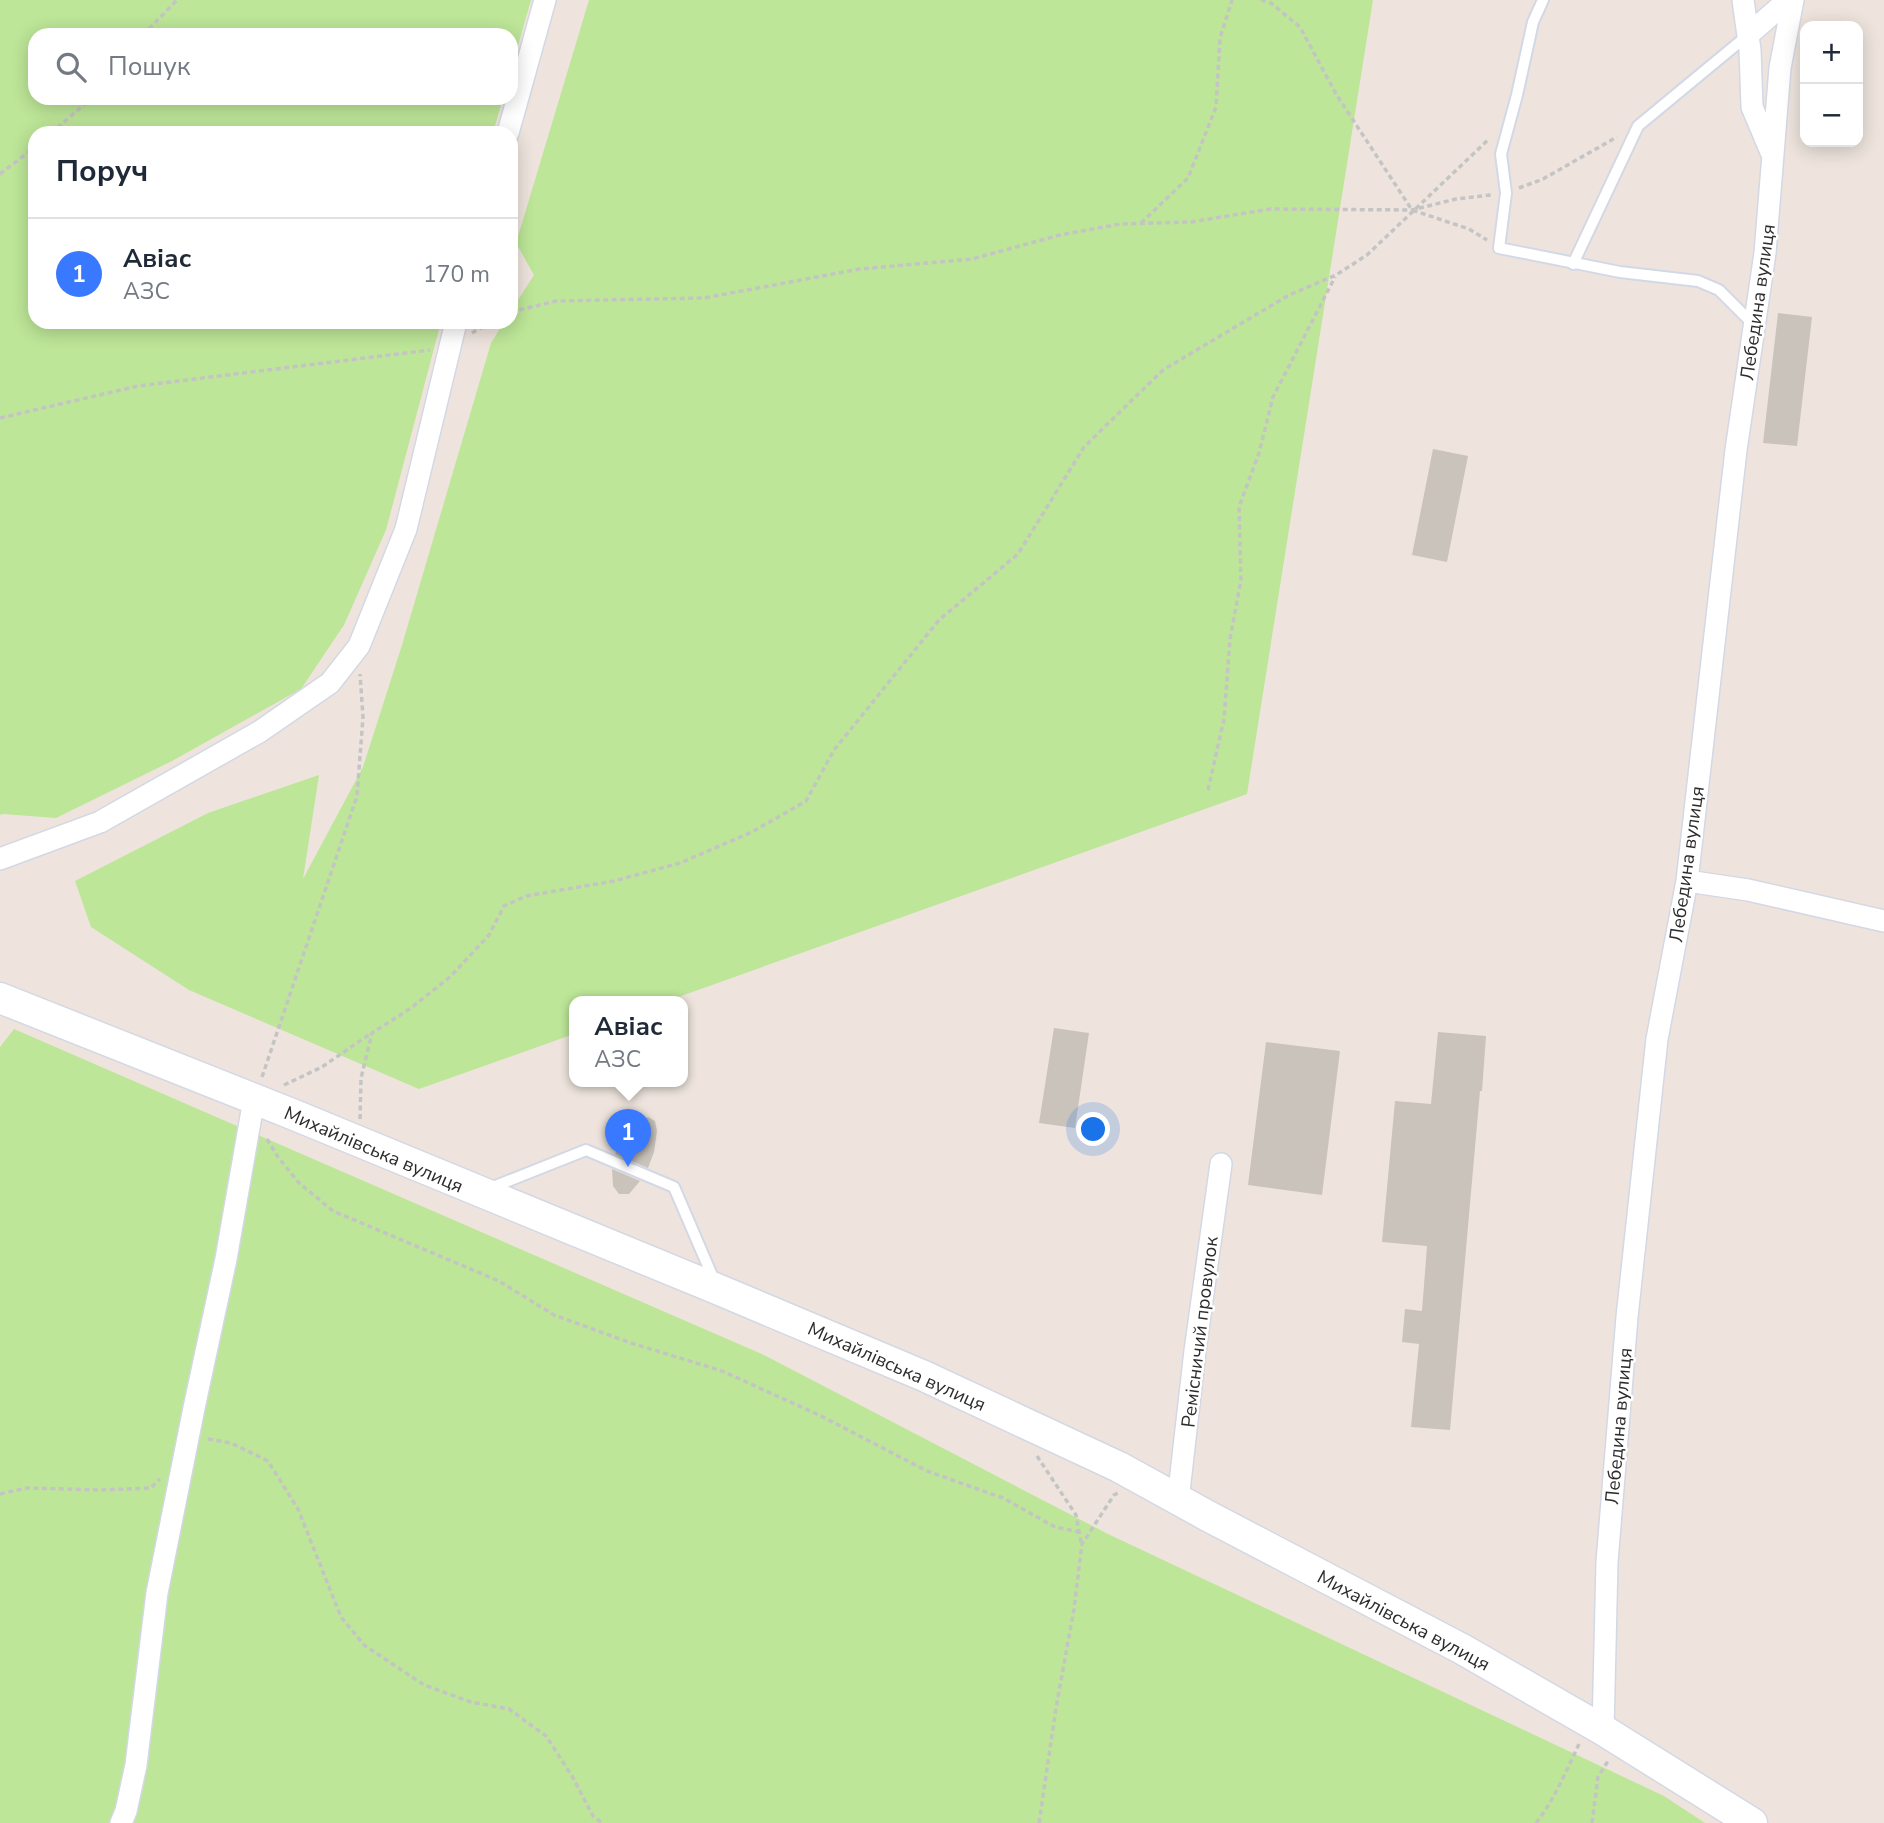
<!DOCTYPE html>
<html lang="uk">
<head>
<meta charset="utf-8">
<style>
  :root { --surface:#fff; --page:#f6f6f7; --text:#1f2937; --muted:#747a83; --line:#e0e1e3; --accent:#3979ff }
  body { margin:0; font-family:"Nunito Sans",sans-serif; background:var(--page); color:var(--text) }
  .controls { position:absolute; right:21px; top:21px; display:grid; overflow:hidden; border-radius:14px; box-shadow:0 4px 18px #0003 }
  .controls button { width:63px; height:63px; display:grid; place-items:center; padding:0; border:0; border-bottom:2px solid var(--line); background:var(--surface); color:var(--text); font:35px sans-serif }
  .you { position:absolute; left:1094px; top:1130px; width:24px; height:24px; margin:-18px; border:5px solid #fff; border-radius:50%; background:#1a73e8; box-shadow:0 0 0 10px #1a73e833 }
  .badge { display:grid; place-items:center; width:46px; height:46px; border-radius:50%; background:var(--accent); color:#fff; font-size:23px; font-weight:700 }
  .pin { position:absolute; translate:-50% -58px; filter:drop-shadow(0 2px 4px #0008) }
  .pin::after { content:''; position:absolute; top:37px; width:24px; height:21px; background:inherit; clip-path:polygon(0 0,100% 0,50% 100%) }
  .popup { position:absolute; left:569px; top:996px; width:119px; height:91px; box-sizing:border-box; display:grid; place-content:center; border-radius:14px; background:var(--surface); filter:drop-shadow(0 2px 5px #0005); font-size:23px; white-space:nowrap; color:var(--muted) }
  .popup b { font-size:26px; color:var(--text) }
  .popup::after { content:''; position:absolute; left:50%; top:100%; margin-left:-14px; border:14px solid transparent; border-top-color:var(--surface) }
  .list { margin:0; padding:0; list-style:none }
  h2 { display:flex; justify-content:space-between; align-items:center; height:91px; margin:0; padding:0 28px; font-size:30px }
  h2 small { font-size:23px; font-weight:400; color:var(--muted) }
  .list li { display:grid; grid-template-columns:46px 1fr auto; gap:21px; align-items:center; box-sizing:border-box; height:112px; padding:0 28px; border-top:2px solid var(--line) }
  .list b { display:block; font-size:26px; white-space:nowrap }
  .list p { margin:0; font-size:23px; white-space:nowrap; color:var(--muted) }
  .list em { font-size:23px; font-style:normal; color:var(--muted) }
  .icon { flex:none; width:38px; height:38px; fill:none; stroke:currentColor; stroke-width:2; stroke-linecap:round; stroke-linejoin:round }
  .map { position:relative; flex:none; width:1884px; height:1823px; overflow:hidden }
  .search { position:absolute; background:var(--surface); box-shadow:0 4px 18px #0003; left:28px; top:28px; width:490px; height:77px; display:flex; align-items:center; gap:18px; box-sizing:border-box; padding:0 24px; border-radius:21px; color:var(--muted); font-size:26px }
  .panel { position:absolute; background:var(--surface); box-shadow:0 4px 18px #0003; left:28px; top:126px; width:490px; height:203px; border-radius:21px }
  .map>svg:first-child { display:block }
  .green { fill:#bde698 }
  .building { fill:#c9c3bc }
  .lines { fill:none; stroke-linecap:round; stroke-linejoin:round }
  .service-casing { stroke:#d3d8e5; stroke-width:14 }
  .minor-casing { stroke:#d3d8e5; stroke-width:24 }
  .secondary-casing { stroke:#d3d8e5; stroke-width:33 }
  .path { stroke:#c4c4c4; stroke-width:3.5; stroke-dasharray:5 3.5; stroke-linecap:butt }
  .service { stroke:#fff; stroke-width:10 }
  .minor { stroke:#fff; stroke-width:21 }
  .secondary { stroke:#fff; stroke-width:30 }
  .labels { text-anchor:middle; stroke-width:5; stroke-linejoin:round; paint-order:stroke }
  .street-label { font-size:19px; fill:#2c2c2c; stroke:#fff }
</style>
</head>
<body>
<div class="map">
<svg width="1884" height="1823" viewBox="0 0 1884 1823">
  <rect width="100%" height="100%" fill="#eee4dd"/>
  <path class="green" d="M0 0H531L511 70V35H35V98H503L493 133H35V322H441L386 530 344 625 301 689 172 761 56 818 3 814 0 815Z
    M589 0H1373L1247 794 667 1001H574V1034L419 1089 189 990 91 927 75 881 208 813 319 775 303 879 363 767 402 645 491 343 504 322H511V311L534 275 516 243Z
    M14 1029 764 1355 1108 1534 1664 1796 1705 1823H0V1047Z"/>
  <path class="building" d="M1778 313 1812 317 1797 446 1763 443Z
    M1433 449 1468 456 1447 562 1412 555Z
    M1054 1028 1089 1033 1075 1128 1039 1123Z
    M1438 1032 1486 1036 1482 1091H1480L1450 1430 1411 1427 1419 1344 1402 1342 1405 1309 1422 1311 1427 1246 1382 1242 1395 1101 1431 1104Z
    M1266 1042 1340 1051 1322 1195 1248 1185Z
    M648 1117 655 1121 657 1131 654 1152 648 1168 615 1154 627 1131 640 1119Z
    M612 1169 640 1181 629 1194H619L613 1186Z"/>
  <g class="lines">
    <defs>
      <path id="service" d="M1543 0 1533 22 1517 95 1501 154 1506 193 1499 248 1620 272 1698 281 1719 290 1754 325
        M1573 264 1638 126 1748 35
        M488 1189 586 1150 674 1187 714 1280"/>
      <path id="minor" d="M1743 0 1750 50 1752 107 1771 152
        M1748 35 1788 0
        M508 133 545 0
        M0 859 100 822 259 732 330 683 359 646 406 529 456 322
        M1687 881 1748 890 1884 921
        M1178 1500 1195 1351 1221 1164
        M1603 1730 1607 1562 1627 1317 1657 1039 1687 881 1736 450 1765 253 1780 68 1793 0
        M121 1823 126 1811 136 1765 157 1593 194 1408 226 1259 254 1099"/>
      <path id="secondary" d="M0 998 292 1114 717 1289 924 1376 1119 1467 1206 1515 1462 1649 1603 1730 1752 1823"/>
    </defs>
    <use href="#service" class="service-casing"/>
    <use href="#minor" class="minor-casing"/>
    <use href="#secondary" class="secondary-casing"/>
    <path class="path" d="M1261 0 1271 3 1300 27 1336 94 1412 210 1469 229 1487 240
      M143 35 177 0
      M51 133 92 98
      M0 174 35 147
      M1519 188 1543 179 1617 137
      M1141 223 1188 178 1216 107 1220 38 1232 0
      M511 312 556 301 704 298 860 269 972 259 1060 235 1120 224 1191 222 1270 209 1412 210 1456 199 1491 195
      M472 333 491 322
      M0 418 138 386 430 350
      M1208 790 1224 719 1230 639 1241 580 1239 507 1259 453 1273 397 1335 277
      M262 1077 357 796 363 717 360 674
      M284 1085 322 1067 370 1034
      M360 1119 361 1078 372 1033 411 1008 450 977 489 935 504 906 526 896 614 881 680 863 752 832 806 801 834 750 939 620 1018 554 1084 447 1163 370 1289 295 1336 275 1367 255 1489 139
      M267 1139 278 1157 299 1183 333 1211 499 1281 554 1315 631 1343 722 1371 819 1415 927 1471 1003 1498 1055 1527 1079 1532
      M208 1439 231 1443 268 1461 298 1509 341 1617 364 1645 424 1685 471 1702 509 1709 546 1736 572 1776 593 1816 602 1823
      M1037 1456 1076 1515 1081 1542
      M0 1494 27 1488 102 1490 151 1488 160 1479
      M1039 1823 1056 1708 1074 1609 1082 1544 1114 1495 1118 1493
      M1536 1823C1555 1799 1567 1769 1580 1742
      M1592 1823 1598 1777 1608 1761"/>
    <use href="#service" class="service"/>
    <use href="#minor" class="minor"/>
    <use href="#secondary" class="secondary"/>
  </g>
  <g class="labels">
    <g class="street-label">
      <text transform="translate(1757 302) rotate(-82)" y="7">Лебедина вулиця</text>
      <text transform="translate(1686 864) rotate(-82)" y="7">Лебедина вулиця</text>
      <text transform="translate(374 1149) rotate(23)" y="7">Михайлівська вулиця</text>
      <text transform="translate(1199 1332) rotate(-83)" y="7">Ремісничий провулок</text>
      <text transform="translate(897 1366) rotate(24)" y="7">Михайлівська вулиця</text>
      <text transform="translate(1618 1426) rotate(-85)" y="7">Лебедина вулиця</text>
      <text transform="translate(1404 1620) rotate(28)" y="7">Михайлівська вулиця</text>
    </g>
  </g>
</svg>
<div class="controls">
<button>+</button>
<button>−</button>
</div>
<div class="you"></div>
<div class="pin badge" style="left:628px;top:1167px">1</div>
<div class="popup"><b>Авіас</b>АЗС</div>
<div class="search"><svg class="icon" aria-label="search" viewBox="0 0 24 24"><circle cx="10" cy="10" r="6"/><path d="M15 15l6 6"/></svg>Пошук</div>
<section class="panel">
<h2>Поруч<small></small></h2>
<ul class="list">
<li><span class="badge">1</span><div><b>Авіас</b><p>АЗС</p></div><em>170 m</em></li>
</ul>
</section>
</div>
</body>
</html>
